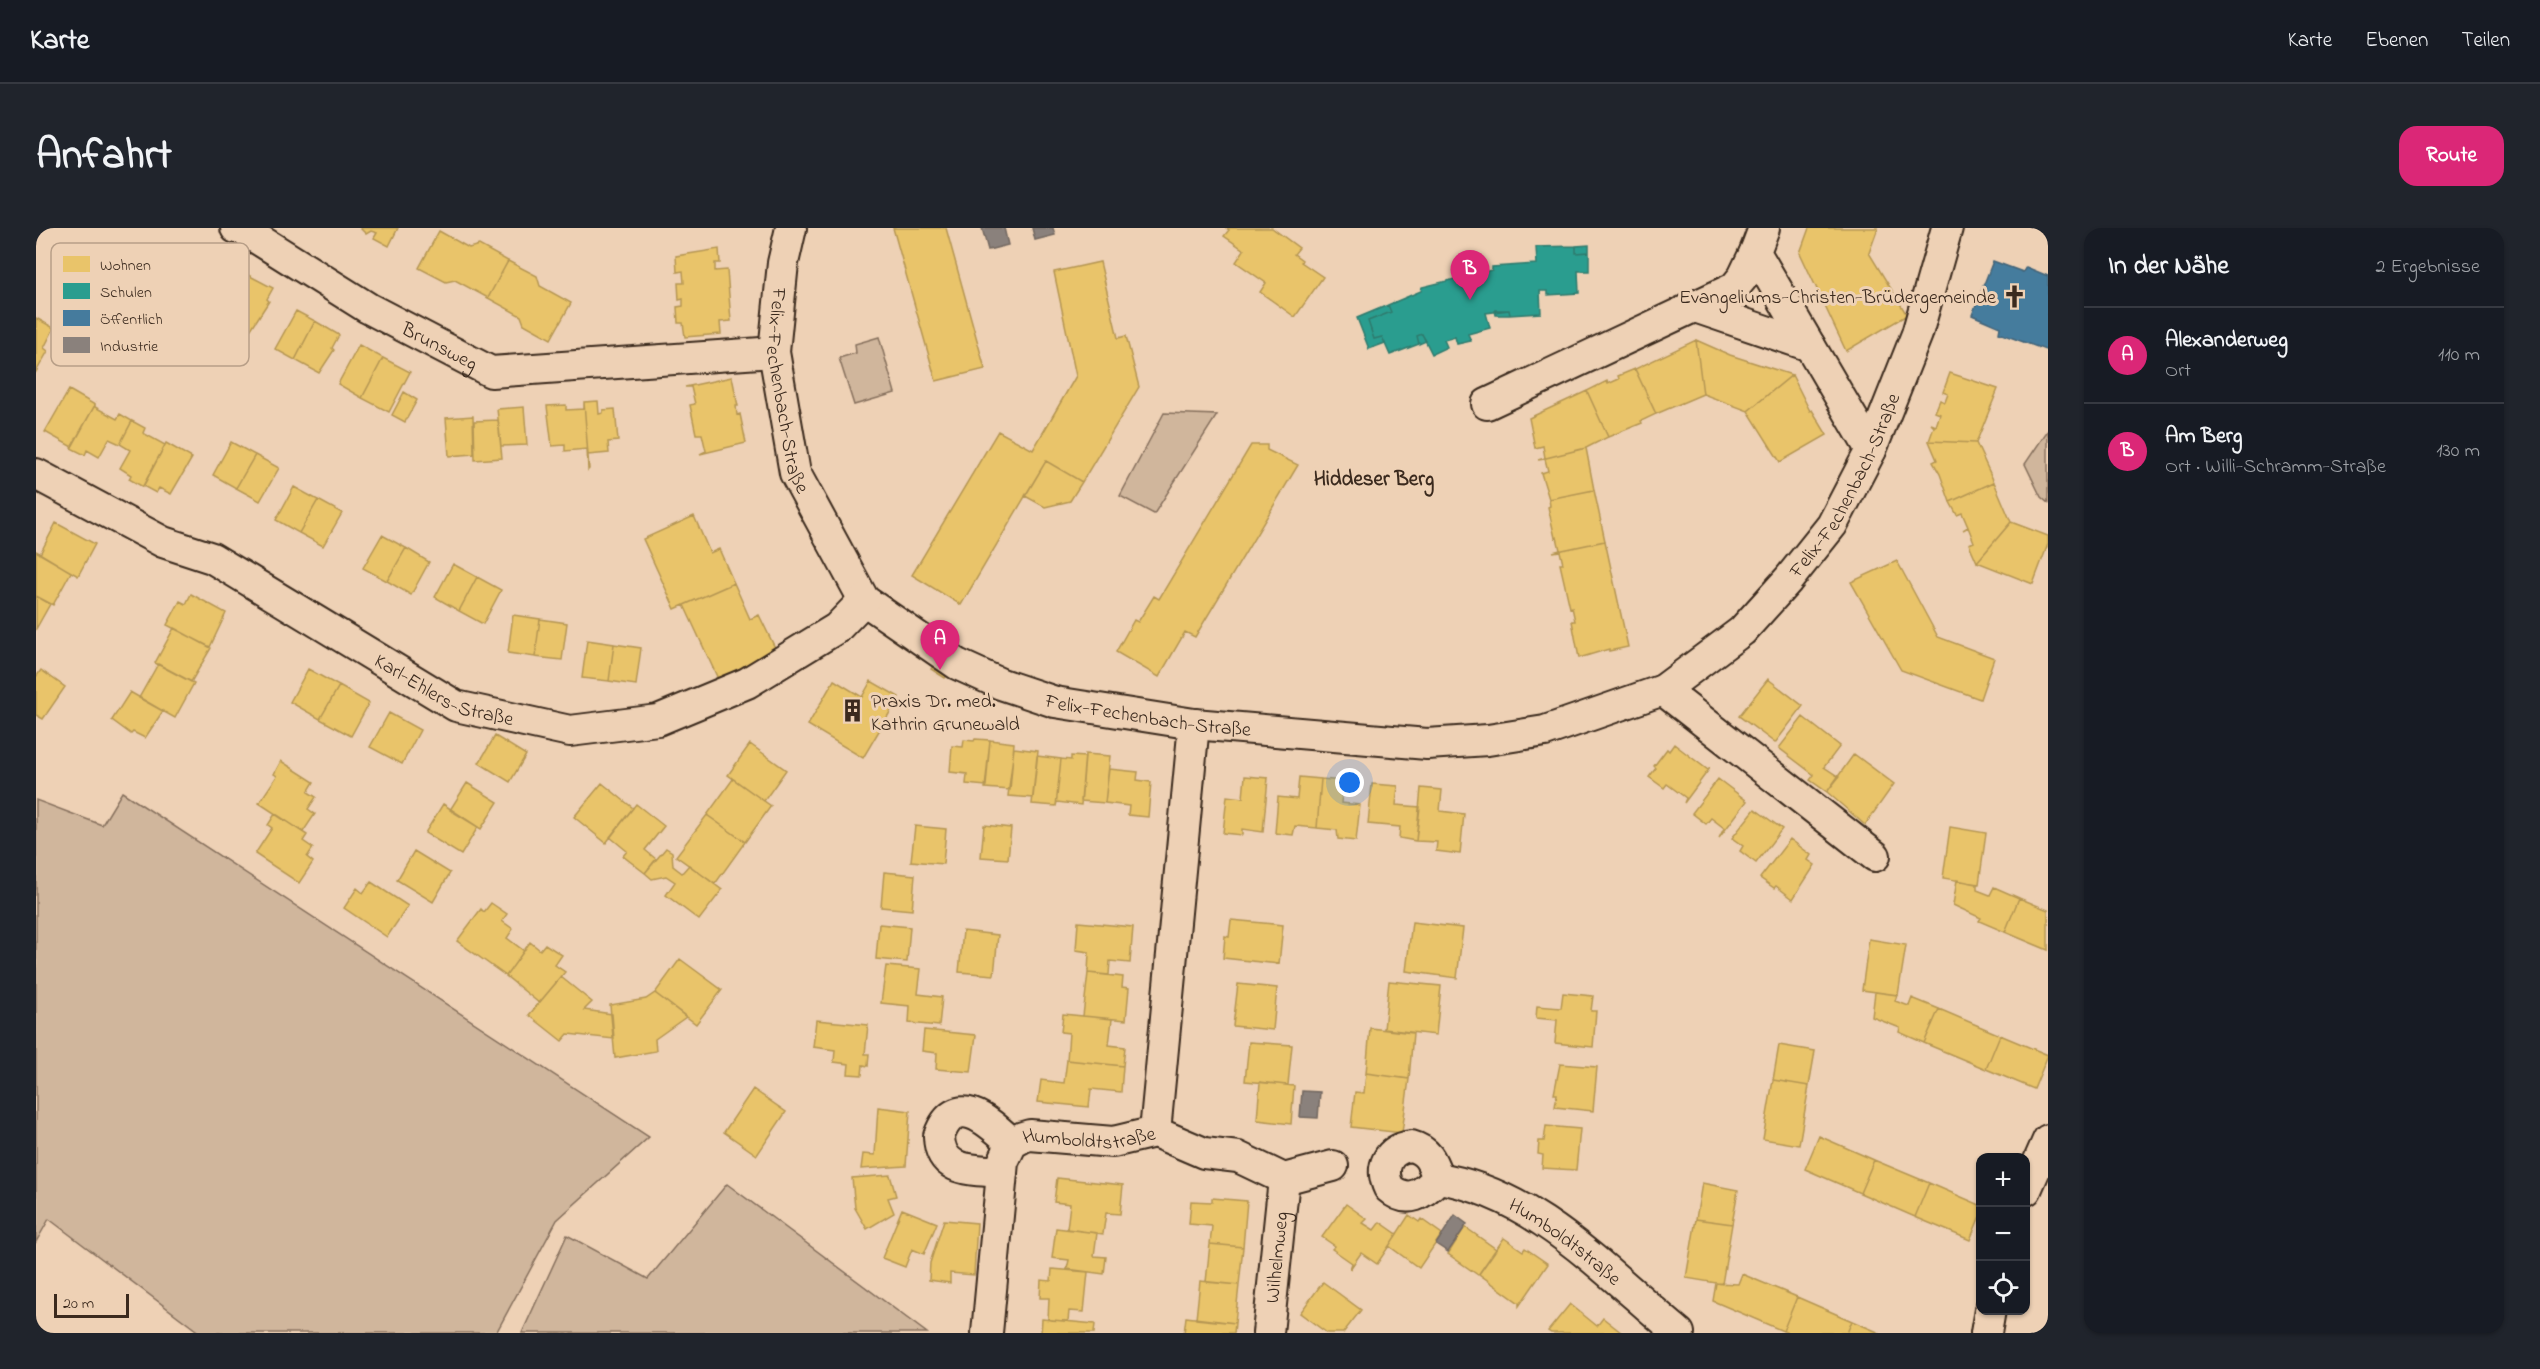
<!DOCTYPE html>
<html lang="de">
<head>
<meta charset="utf-8">
<style>
  :root { --surface:#171b24; --page:#20242c; --text:#f1f3f6; --muted:#9ea1a6; --line:#363941; --accent:#db2777 }
  body { margin:0; font-family:"Indie Flower",sans-serif; background:var(--page); color:var(--text) }
  .controls { position:absolute; right:18px; bottom:18px; display:grid; overflow:hidden; border-radius:12px; box-shadow:0 2px 4px #0004 }
  .controls button { width:54px; height:54px; display:grid; place-items:center; padding:0; border:0; border-bottom:2px solid var(--line); background:var(--surface); color:var(--text); font:30px sans-serif }
  .scale { position:absolute; left:18px; bottom:15px; width:75px; box-sizing:border-box; padding-left:6px; border:3px solid #3b2a1e; border-top:0; font-size:16px; line-height:21px; white-space:nowrap; color:#3b2a1e; -webkit-text-stroke:4px #eed1b5; paint-order:stroke }
  .you { position:absolute; left:1314px; top:555px; width:21px; height:21px; margin:-15px; border:4px solid #fff; border-radius:50%; background:#1a73e8; box-shadow:0 0 0 9px #1a73e833 }
  .badge { display:grid; place-items:center; width:39px; height:39px; border-radius:50%; background:var(--accent); color:#fff; font-size:20px; font-weight:700 }
  .pin { position:absolute; translate:-50% -50px; filter:drop-shadow(0 2px 3px #0008) }
  .pin::after { content:''; position:absolute; top:32px; width:21px; height:18px; background:inherit; clip-path:polygon(0 0,100% 0,50% 100%) }
  .list { margin:0; padding:0; list-style:none }
  h2 { display:flex; justify-content:space-between; align-items:center; height:78px; margin:0; padding:0 24px; font-size:26px }
  h2 small { font-size:20px; font-weight:400; color:var(--muted) }
  .list li { display:grid; grid-template-columns:39px 1fr auto; gap:18px; align-items:center; box-sizing:border-box; height:96px; padding:0 24px; border-top:2px solid var(--line) }
  .list b { display:block; font-size:22px; white-space:nowrap }
  .list p { margin:0; font-size:20px; white-space:nowrap; color:var(--muted) }
  .list em { font-size:20px; font-style:normal; color:var(--muted) }
  .icon { flex:none; width:33px; height:33px; fill:none; stroke:currentColor; stroke-width:2; stroke-linecap:round; stroke-linejoin:round }
  .map { position:relative; flex:none; width:2012px; height:1105px; overflow:hidden; border-radius:18px }
  header { display:flex; align-items:center; gap:36px; box-sizing:border-box; height:84px; padding:0 30px; background:var(--surface); border-bottom:2px solid var(--line) }
  header strong { font-size:28px }
  nav { display:flex; gap:33px; margin-inline-start:auto; font-size:21px }
  .intro { display:flex; align-items:center; justify-content:space-between; box-sizing:border-box; height:144px; padding:0 36px }
  h1 { margin:0; font-size:42px }
  .button { padding:15px 27px; border-radius:18px; background:var(--accent); color:#fff; font-size:21px; font-weight:700 }
  main { display:flex; gap:36px; padding:0 36px }
  aside { flex:1; background:var(--surface); border-radius:18px; box-shadow:0 2px 4px #0004 }
  .map>svg:first-child { display:block }
  .green { fill:#d0b69c; stroke:#86705d; stroke-width:1.5 }
  .homes { fill:#e9c46a; stroke:#b59653; stroke-width:1.5 }
  .schools { fill:#2a9d8f; stroke:#2f7a6d; stroke-width:1.5 }
  .public { fill:#457b9d; stroke:#426377; stroke-width:1.5 }
  .industry { fill:#8a817c; stroke:#726760; stroke-width:1.5 }
  .lines { fill:none; stroke-linecap:round; stroke-linejoin:round }
  .minor-casing { stroke:#3b2a1e; stroke-width:34 }
  .minor { stroke:#eed1b5; stroke-width:30 }
  .labels { text-anchor:middle; stroke-width:6; stroke-linejoin:round; paint-order:stroke }
  .poi-label { font-size:20px; fill:#3b2a1e; stroke:#eed1b5; text-anchor:end }
  .street-label { font-size:20px; fill:#3b2a1e; stroke:#eed1b5 }
  .neighbourhood-label { font-size:21px; font-weight:bold; fill:#3b2a1e; stroke:#eed1b5 }
  .key { fill:#eed1b5; stroke:#b89f88; stroke-width:1.5 }
  .key-label { font-size:16px; fill:#3b2a1e }
</style>
</head>
<body>
<header>
<strong>Karte</strong>
<nav><a>Karte</a><a>Ebenen</a><a>Teilen</a></nav>
</header>
<div class="intro"><h1>Anfahrt</h1><a class="button">Route</a></div>
<main>
<div class="map">
<svg width="2012" height="1105" viewBox="0 0 2012 1105">
  <rect width="100%" height="100%" fill="#eed1b5"/>
  <filter id="ink" filterUnits="userSpaceOnUse"><feTurbulence type="fractalNoise" baseFrequency=".0167" numOctaves="2"/><feDisplacementMap in="SourceGraphic" scale="12" xChannelSelector="R" yChannelSelector="G"/><feConvolveMatrix kernelMatrix="1 2 1 2 8 2 1 2 1" color-interpolation-filters="sRGB"/></filter>
  <g filter="url(#ink)">
    <path class="green" d="M843 109 859 165 818 177 803 130 820 125 819 116Z
      M1128 185 1181 187 1118 286 1084 268Z
      M2012 202V275L2005 269 1989 236Z
      M86 564 613 909 521 992 460 1105H164L13 991 0 1014V572L66 597Z
      M691 956 891 1105H486L531 1007 612 1051Z"/>
    <path class="homes" d="M324 0H362L353 18 338 10 341 5 335 3 330 6Z
      M857 0H910L949 141 900 153Z
      M1190 0H1236L1263 20 1258 26 1266 32 1265 34 1287 49 1259 89 1224 64 1230 55 1200 34 1208 22 1188 8 1193 2Z
      M1773 0H1842L1833 25 1871 87 1810 123 1764 25Z
      M403 3 433 20 443 17 472 33 452 70 419 52 410 54 383 40Z
      M683 21 684 35H679V43L691 42 695 93 684 94 685 106 649 109 647 95H642L641 79 647 78V71L643 72 642 55H648L647 43 641 44 640 28Z
      M472 33 501 48 504 58 535 75 515 111 488 96 485 88 452 70Z
      M1064 34 1082 110 1090 108 1103 159 1046 254 1010 233 925 377 876 347 962 203 997 222 1040 148 1018 44Z
      M212 47 237 60 231 71 233 73 215 101 190 88Z
      M260 83 279 93 259 132 239 121Z
      M0 90 18 100 8 120 12 123 0 144Z
      M279 93 303 107 296 120 298 122 283 145 259 132Z
      M1660 112 1667 166 1620 186 1599 141Z
      M1660 112 1694 127 1756 147 1712 183 1667 166Z
      M323 117 347 130 326 170 302 156Z
      M347 130 374 144 353 184 326 170Z
      M1599 141 1620 186 1605 193 1606 195 1572 209 1551 163 1571 153 1572 156 1583 151 1582 148Z
      M1914 145 1962 161 1940 215 1893 213 1898 199 1895 196 1900 198 1904 186 1899 184 1904 172 1909 174 1912 166 1907 164Z
      M1756 147 1774 183 1776 182 1791 207 1744 234 1712 183Z
      M696 149 702 178H700L701 187 704 186 710 215 664 226 670 223 666 206H660L654 177 659 176 655 159H649Z
      M33 162 59 177 36 219 9 204Z
      M1551 163 1572 209 1550 220 1502 232 1509 230 1507 218 1499 220 1493 190Z
      M368 164 381 172 369 194 356 187Z
      M562 173 563 186 567 185V182L579 181 582 213 572 214 573 225 552 227 548 174Z
      M548 174 553 241 552 242 551 221 529 223V217L516 218 511 178 530 177V182L548 181Z
      M59 177V179L81 191 84 186 96 193 84 216 73 211 63 229 51 222 49 227 35 220Z
      M488 179 491 217 465 218 461 181Z
      M437 188 438 226 413 228 410 190Z
      M462 192 466 230 439 232 438 193Z
      M96 193 109 200 107 205 129 217 107 259 93 251 95 247 84 240 94 222 84 216Z
      M1893 213 1940 215 1958 254 1914 274 1904 246 1897 234 1901 232Z
      M195 214 219 227 200 260 177 247Z
      M130 215 156 230 135 266 123 260 120 265 107 258Z
      M1215 217H1231V222L1262 237 1159 409 1149 404 1123 449 1080 424 1098 392 1102 394 1118 368 1123 371Z
      M1550 220 1558 262 1513 271 1505 245 1512 243 1509 231 1502 232Z
      M219 227 243 240 224 273 200 260Z
      M1010 233 1046 254 1034 273 1009 279 989 268Z
      M1958 254 1975 294 1941 334 1933 316 1938 314 1932 299 1927 302 1932 299 1926 285 1921 287 1914 274Z
      M258 259 282 272 263 305 240 292Z
      M1558 262 1569 313 1517 324 1524 322 1521 309 1519 310 1512 279 1514 278 1513 271Z
      M282 272 306 285 287 318 263 305Z
      M658 288 674 325 683 321 698 355 639 381 607 311Z
      M1975 294 2012 308V316L1997 356 1941 334Z
      M20 295 59 316 42 348 4 326Z
      M346 307 370 320 351 353 327 340Z
      M1569 313 1592 419 1573 423V421L1543 430 1536 393H1539L1536 379 1534 380 1524 336H1527L1524 323 1517 324Z
      M370 320 393 334 375 367 351 353Z
      M0 323 35 344 17 377 0 368Z
      M1861 333 1902 409 1958 430 1944 471 1865 442 1815 354Z
      M417 336 441 349 423 383 399 369Z
      M441 349 465 362 447 396 423 383Z
      M698 355 714 391 723 387 742 426 683 453 648 377Z
      M155 366 190 385 174 419 131 397 144 373 150 376Z
      M0 368 14 376 0 401Z
      M477 387 504 391 499 429 472 425Z
      M504 391 531 395 526 432 499 429Z
      M138 400 175 420 155 454 119 435Z
      M551 412 578 416 573 453 546 450Z
      M578 416 605 420 600 457 573 453Z
      M900 434 914 444 909 450 895 441Z
      M122 436 158 455 139 490 103 470Z
      M272 441 303 458 284 491 254 474Z
      M5 442 29 459 7 491 0 487V449Z
      M1732 451 1767 478 1739 515 1703 488Z
      M798 452 826 469 835 453 863 469 827 530 772 497Z
      M303 458 333 475 315 508 284 491Z
      M94 464 127 483 109 510 97 504 95 506 76 492Z
      M353 485 384 502 366 536 334 519Z
      M1767 489 1804 518 1788 539 1803 549 1791 564 1774 552 1778 547 1743 520Z
      M459 508 490 527 474 554 443 535Z
      M939 511 954 512 950 558 930 556 931 546 914 544 916 518 927 519 928 512 938 513Z
      M954 512 978 515 974 562 949 560Z
      M714 516 750 542 728 573 692 547Z
      M1638 516 1672 542 1674 540 1648 575 1650 570 1631 556 1628 560 1613 549 1620 540 1618 538 1631 521 1633 523Z
      M978 520 1002 523 997 570 972 568Z
      M1049 526 1074 528 1069 575 1045 573Z
      M1818 526 1858 556 1829 597 1791 564Z
      M1001 528 1025 531 1020 578 996 576Z
      M1035 528 1049 529 1045 577 1021 574 1020 578 1025 531 1035 532Z
      M245 533 278 554 272 564 280 569 272 581 279 586 267 604 223 575 241 548 238 546Z
      M1073 541 1102 544 1101 552 1115 554 1112 589 1092 587 1093 578 1069 575Z
      M1209 548 1232 550 1227 604 1206 601V607L1187 605 1191 568 1207 570Z
      M1263 549 1285 551 1281 600 1259 598 1257 607 1239 605 1242 569 1261 571Z
      M697 551 735 578 709 614 671 587Z
      M1285 551 1307 553 1305 575 1324 577 1320 613 1302 611 1301 602 1281 600Z
      M1682 551 1711 573 1683 610 1688 600 1675 590 1670 596 1656 585Z
      M431 555 462 574 445 601 414 582Z
      M566 555 597 580 570 615 538 589Z
      M1336 556 1362 558 1360 577 1384 579 1380 613 1363 610 1364 599 1332 596Z
      M1385 560 1406 562 1404 583 1428 586 1424 626 1400 623 1401 614 1380 613Z
      M407 576 442 599 425 627 389 605Z
      M600 576 628 598 609 622 620 631 609 645 587 628 591 623 574 609Z
      M1719 581 1746 601 1720 635 1704 623 1707 618 1696 610Z
      M239 586 271 607 267 613 277 620 271 629 277 634 263 655 219 626 236 600 232 597Z
      M671 587 709 614 679 656 640 628Z
      M948 597 975 600 972 631 945 629Z
      M879 598 910 601 907 636 875 633Z
      M1914 599 1950 605 1943 656 1907 650Z
      M1754 611 1775 627 1772 632 1779 637 1757 671 1740 658 1738 660 1724 650Z
      M630 620 636 624 637 638 646 645 653 637 686 662 663 692 630 667 639 654 630 648 616 651 609 645Z
      M378 623 414 645 397 674 361 652Z
      M848 644 879 647 876 682 845 679Z
      M1921 652 1941 656V662L1954 667 1958 659 1983 670 1969 704 1943 693 1945 690 1917 677Z
      M335 654 372 678 351 709 308 680 321 660 327 665Z
      M1983 670 2012 682V722L1969 704Z
      M455 675 471 686 466 693 477 701 471 710 488 723 470 748 421 713 445 681 448 684Z
      M1195 692 1247 697 1243 736 1187 730 1189 708 1193 709Z
      M1042 694 1097 699 1094 735 1074 733 1073 747 1052 745 1053 724 1040 722Z
      M1376 694 1427 700 1421 750 1370 743Z
      M843 696 874 699 871 734 840 731Z
      M927 703 962 707 958 747 923 744Z
      M1833 711 1870 717 1862 767 1826 762Z
      M494 714 504 722 509 716 526 727 519 737 529 744 503 775 470 748Z
      M644 731 686 762 660 796 619 765Z
      M850 738 885 741 882 766 906 769 903 798 873 795 874 778 845 775Z
      M1052 745 1087 749 1086 759 1093 760 1090 792 1047 788Z
      M525 749 556 774 548 782 576 786 578 811 532 806 526 813 493 787Z
      M1353 753 1405 758 1400 807 1348 801Z
      M1202 756 1241 760 1237 802 1197 798Z
      M1839 764 1861 767 1859 773 1873 778 1876 770 1903 781 1888 815 1863 804 1864 800 1836 789Z
      M619 765 650 789 619 811 620 823 579 830 574 777 610 771Z
      M1527 765 1557 768 1555 783H1560L1557 819 1519 815 1521 792 1500 790 1501 778 1525 780Z
      M1903 781 1964 807 1950 841 1888 815Z
      M1027 786 1076 791 1073 817 1089 819 1087 838 1031 832 1033 805 1025 804Z
      M780 792 832 797 829 826H833L832 838 827 837 826 847 812 846 813 836 798 834 799 822 777 819Z
      M1334 800 1377 805 1373 851 1330 845Z
      M888 802 940 807 935 844 900 841 901 825 886 823Z
      M1964 807 2012 827 1998 861 1950 841Z
      M1213 814 1256 817 1252 857 1209 853Z
      M1743 817 1779 823 1773 858 1737 852Z
      M1031 832 1087 838 1085 864 1055 861 1053 879 1002 874 1005 852 1028 855Z
      M1524 836 1561 839 1557 883 1519 879 1521 866H1518Z
      M1330 845 1373 851 1366 905 1315 899 1319 864 1328 865Z
      M1737 852 1773 858 1763 917 1727 911Z
      M1224 854 1258 858 1255 896 1221 892Z
      M717 861 750 884 721 927 688 904Z
      M842 879 874 883 870 938 825 941 827 926 839 927Z
      M1510 898 1544 901 1540 942 1506 940 1507 927 1502 926 1503 913H1508Z
      M1783 908 1838 932 1824 965 1769 941Z
      M1838 932 1893 955 1879 989 1824 965Z
      M854 947 860 968 852 970 858 985 831 1001 819 980 816 950Z
      M1021 950 1087 957 1084 986 1070 985 1067 1006 1031 1001 1034 976 1018 974Z
      M1666 955 1702 962 1696 996 1660 991Z
      M1893 955 1944 977V988L1934 1012 1879 989Z
      M1176 970 1211 973 1207 1019 1174 1016 1176 998 1153 996 1155 973 1176 974Z
      M1310 976 1331 991 1327 995 1338 1002 1344 994 1361 1006 1341 1036 1325 1025 1314 1041 1316 1035 1296 1021 1299 1018 1286 1009Z
      M866 981 901 995 888 1026 876 1021 869 1039 846 1030Z
      M1373 987 1383 994 1385 991 1406 1006 1383 1040 1353 1018Z
      M1660 991 1696 996 1686 1056 1650 1050Z
      M908 992 941 995 938 1047 914 1045V1055L893 1052 894 1035Z
      M1429 999 1460 1021 1442 1047 1412 1026Z
      M1020 1000 1061 1005 1058 1028 1070 1029 1068 1046 1031 1041 1033 1032 1016 1030Z
      M1468 1010 1487 1023 1489 1020 1512 1036 1483 1078V1075L1443 1046Z
      M1174 1016 1207 1019 1203 1057 1170 1054Z
      M1016 1041 1052 1044 1048 1084 1033 1083 1032 1093 1012 1092 1013 1070H1004L1005 1052 1015 1053Z
      M1706 1046 1761 1069 1747 1103 1677 1073 1680 1055 1702 1056Z
      M1164 1053 1203 1057 1199 1095 1160 1091Z
      M1287 1054 1325 1082 1307 1105H1291L1264 1085Z
      M1761 1069 1816 1093 1811 1105H1752L1747 1103Z
      M1534 1076 1561 1098 1567 1090 1586 1105H1515L1512 1103Z
      M1150 1089 1199 1095 1198 1105H1148Z
      M1006 1091 1059 1096 1058 1105H1005Z
      M1816 1093 1844 1105H1811Z"/>
    <path class="schools" d="M1553 17V24L1540 25V18Z
      M1540 18V25L1553 24V43H1542L1543 65 1512 67V63H1504L1505 85 1474 87 1473 82 1450 85 1454 100 1432 106 1435 113 1421 116 1419 109 1408 112 1411 119 1396 126 1386 106 1381 108 1383 116 1354 127 1346 109 1338 111 1332 93 1355 84 1352 77 1385 63 1386 59 1456 42V39L1501 36 1500 19Z
      M1352 77 1355 84 1332 93 1338 111 1346 109 1349 115 1333 121 1321 90Z
      M1459 82H1473L1474 87H1460Z
      M1386 106 1390 113 1383 116 1381 108Z"/>
    <path class="public" d="M1957 33 1987 44 1990 39 2012 48V123L1963 105 1964 99 1936 87Z"/>
    <path class="industry" d="M946 0H968L972 17 952 22Z
      M996 0H1017L1019 7 999 12Z
      M1266 863 1284 864 1282 890 1264 889Z
      M1419 987 1431 996 1412 1024 1400 1016Z"/>
    <g class="lines">
      <defs>
        <g id="minor">
          <path id="s1" d="M200 0 206 1 332 80 455 144 738 124"/>
          <path id="s2" d="M755 0 747 35 738 124 759 245 828 372 921 436 965 456 1019 474 1158 496 1391 516 1452 512 1509 503 1627 462 1706 403 1752 352 1796 297 1835 222 1881 106 1911 0"/>
          <path d="M1728 0 1719 24 1835 222"/>
          <path d="M1659 79 1774 118"/>
          <path d="M1451 176 1698 60 1707 49 1719 24"/>
          <path id="s3" d="M0 246 127 314 176 330 420 478 534 503 622 492 711 455 801 400 828 372"/>
          <path d="M1627 462 1839 628"/>
          <path d="M1119 904 1158 496"/>
          <path d="M1375 918C1393 923 1396 934 1402 950 1387 966 1372 977 1353 960 1343 939 1352 921 1375 918Z"/>
          <path d="M966 944C938 941 904 946 903 908 920 861 954 895 976 915"/>
          <path id="s4" d="M1402 950C1499 965 1570 1045 1643 1105"/>
          <path d="M1990 962 2012 912"/>
          <path id="s5" d="M951 1105 967 934 976 915 987 909 994 907 1077 914 1119 904 1168 925 1202 929 1248 951 1297 938"/>
          <path id="s6" d="M1232 1105 1248 951"/>
          <path d="M1950 1105 1954 1082"/>
        </g>
      </defs>
      <use href="#minor" class="minor-casing"/>
      <use href="#minor" class="minor"/>
    </g>
  </g>
  <defs>
    <symbol id="church-bare" viewBox="-9 -9 18 18"><path d="M-1.2-6h2.4v3.5h3.3v2.4h-3.3V6h-2.4V-.1h-3.3v-2.4h3.3Z" fill="#3b2a1e" stroke="#eed1b5" stroke-width="2.5" paint-order="stroke"/></symbol>
    <symbol id="building-bare" viewBox="-9 -9 18 18"><path d="M-4-6H4V6H1V3H-1V6H-4ZM-2.5-4.3h1.7v1.8h-1.7ZM.8-4.3h1.7v1.8H.8ZM-2.5-1h1.7V.8h-1.7ZM.8-1h1.7V.8H.8Z" fill="#3b2a1e" stroke="#eed1b5" stroke-width="2.5" paint-order="stroke"/></symbol>
  </defs>
  <g fill-rule="evenodd">
    <use href="#church-bare" x="1962" y="52" width="33" height="33"/>
    <use href="#building-bare" x="800" y="466" width="33" height="33"/>
  </g>
  <g class="labels">
    <g class="poi-label">
      <text x="1960" y="75">Evangeliums-Christen-Brüdergemeinde</text>
      <text x="835" y="479" text-anchor="start">Praxis Dr. med.<tspan x="835" dy="23">Kathrin Grunewald</tspan></text>
    </g>
    <g class="street-label">
      <text dy="7" stroke="none"><textPath href="#s1" startOffset="236">Brunsweg</textPath></text>
      <text dy="7" stroke="none"><textPath href="#s2" startOffset="165">Felix-Fechenbach-Straße</textPath></text>
      <text dy="7" stroke="none"><textPath href="#s2" startOffset="1508">Felix-Fechenbach-Straße</textPath></text>
      <text dy="7" stroke="none"><textPath href="#s3" startOffset="464">Karl-Ehlers-Straße</textPath></text>
      <text dy="7" stroke="none"><textPath href="#s2" startOffset="705">Felix-Fechenbach-Straße</textPath></text>
      <text dy="7" stroke="none"><textPath href="#s5" startOffset="272">Humboldtstraße</textPath></text>
      <text dy="7" stroke="none"><textPath href="#s4" startOffset="144">Humboldtstraße</textPath></text>
      <text dy="7" stroke="none"><textPath href="#s6" startOffset="76">Wilhelmweg</textPath></text>
    </g>
    <g class="neighbourhood-label">
      <text x="1338" y="257">Hiddeser Berg</text>
    </g>
  </g>
  <rect x="15" y="15" width="198" height="123" rx="9" class="key"/>
  <rect x="27" y="28" width="27" height="16" fill="#e9c46a"/>
  <rect x="27" y="55" width="27" height="16" fill="#2a9d8f"/>
  <rect x="27" y="82" width="27" height="16" fill="#457b9d"/>
  <rect x="27" y="109" width="27" height="16" fill="#8a817c"/>
  <g class="key-label">
    <text x="64" y="42">Wohnen</text>
    <text x="64" y="69">Schulen</text>
    <text x="64" y="96">Öffentlich</text>
    <text x="64" y="123">Industrie</text>
  </g>
</svg>
<div class="controls">
<button>+</button>
<button>−</button>
<button><svg class="icon" aria-label="locate" viewBox="0 0 24 24"><circle cx="12" cy="12" r="6"/><path d="M12 2v4M12 18v4M2 12h4M18 12h4"/></svg></button>
</div>
<div class="scale">20 m</div>
<div class="you"></div>
<div class="pin badge" style="left:904px;top:442px">A</div>
<div class="pin badge" style="left:1434px;top:72px">B</div>
</div>
<aside>
<h2>In der Nähe<small>2 Ergebnisse</small></h2>
<ul class="list">
<li><span class="badge">A</span><div><b>Alexanderweg</b><p>Ort</p></div><em>110 m</em></li>
<li><span class="badge">B</span><div><b>Am Berg</b><p>Ort · Willi-Schramm-Straße</p></div><em>130 m</em></li>
</ul>
</aside>
</main>
</body>
</html>
